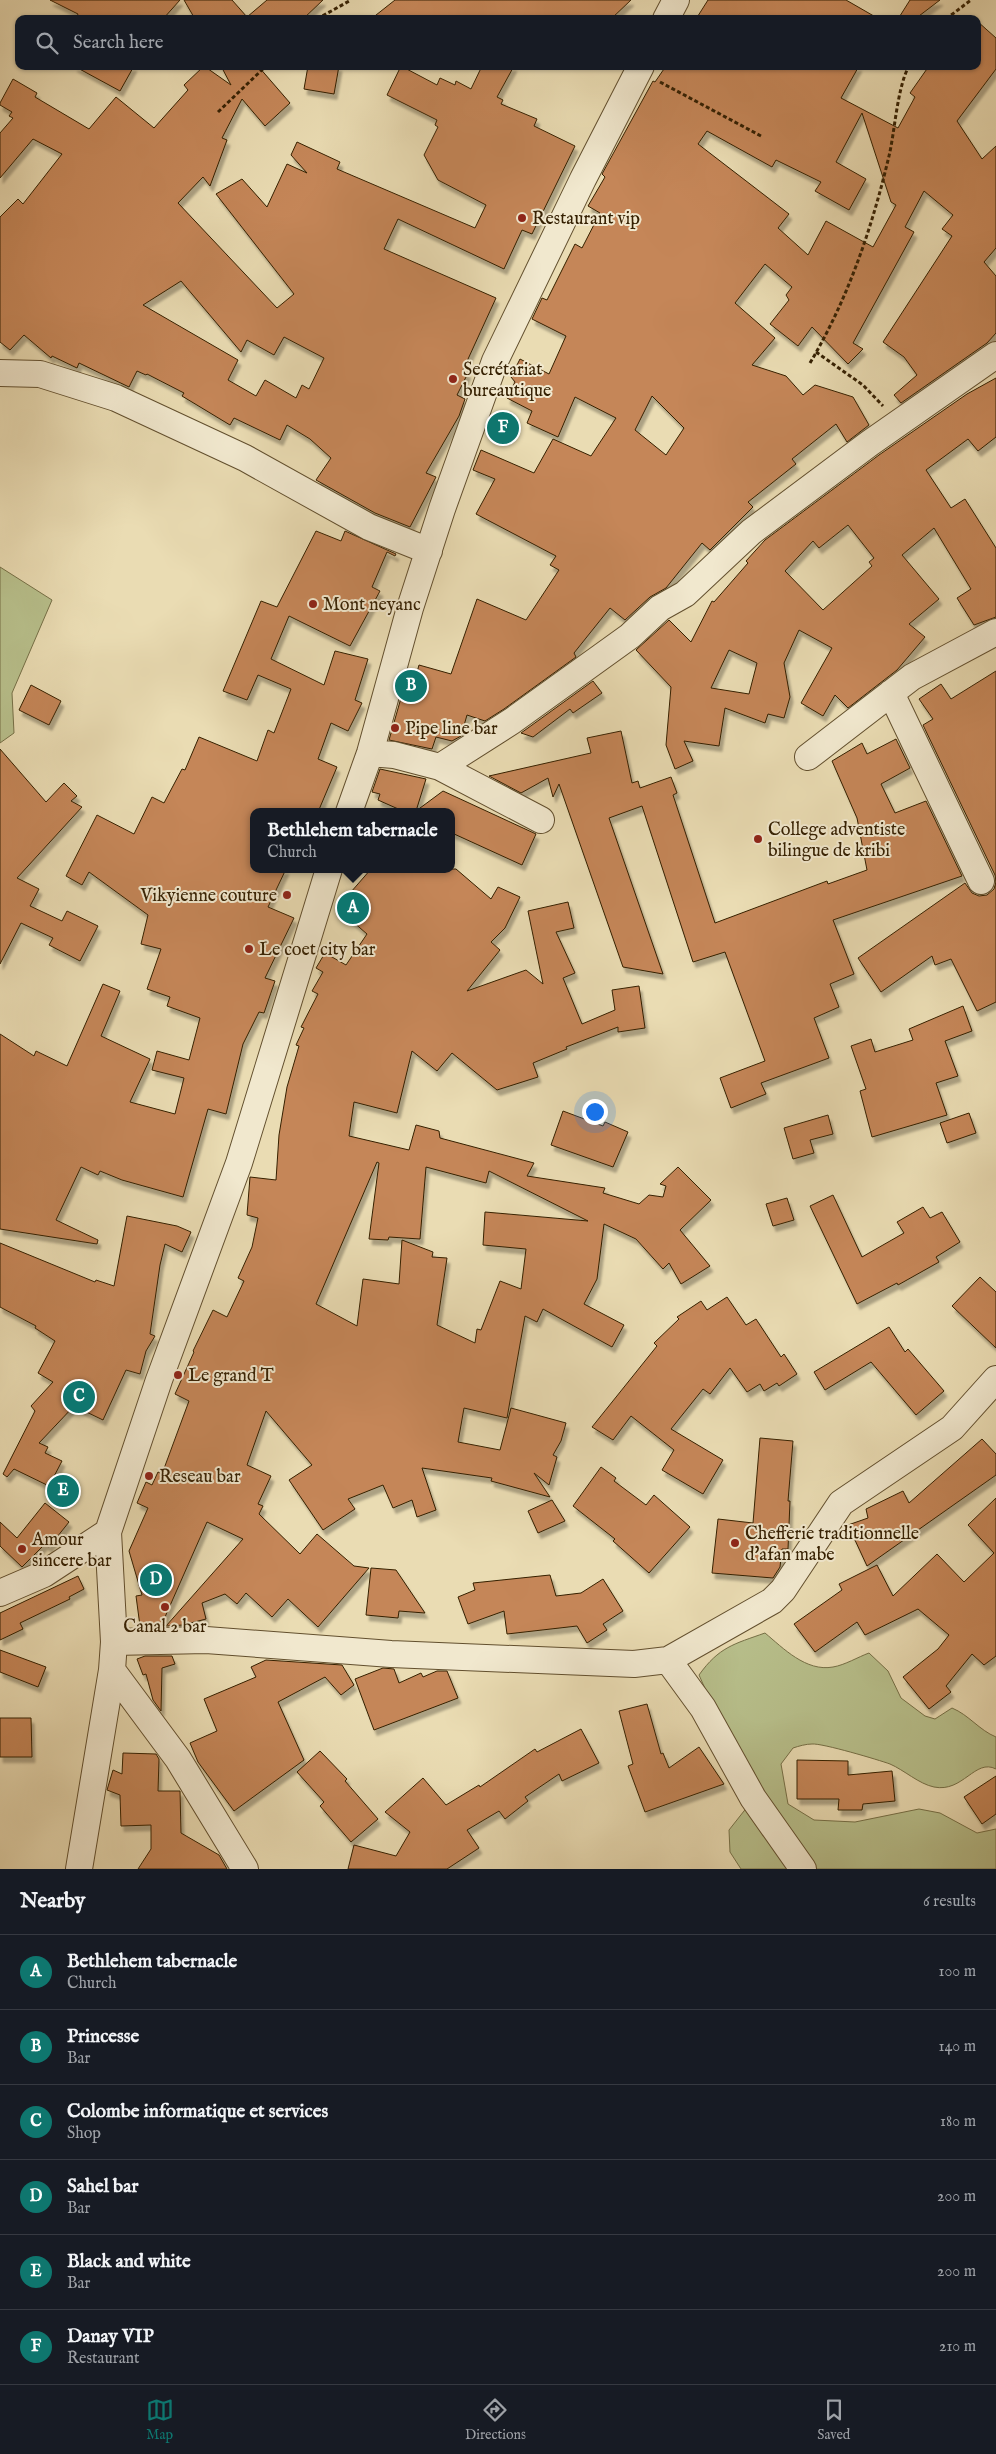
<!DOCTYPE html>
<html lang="en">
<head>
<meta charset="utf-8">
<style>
  :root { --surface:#171b24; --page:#20242c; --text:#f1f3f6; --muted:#9ea1a6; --line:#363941; --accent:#0f766e }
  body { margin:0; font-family:"IM FELL English",serif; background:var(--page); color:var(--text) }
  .you { position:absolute; left:594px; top:1111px; width:18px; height:18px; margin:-12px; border:4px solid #fff; border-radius:50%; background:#1a73e8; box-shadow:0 0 0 8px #1a73e833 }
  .badge { display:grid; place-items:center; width:32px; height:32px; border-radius:50%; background:var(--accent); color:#fff; font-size:16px; font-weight:700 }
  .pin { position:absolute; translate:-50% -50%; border:2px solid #fff; box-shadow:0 1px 5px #0006 }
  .popup { position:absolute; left:250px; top:808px; width:205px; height:65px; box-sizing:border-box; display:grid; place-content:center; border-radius:10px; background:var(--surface); filter:drop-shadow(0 1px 4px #0005); font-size:16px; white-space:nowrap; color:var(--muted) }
  .popup b { font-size:19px; color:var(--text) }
  .popup::after { content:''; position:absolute; left:50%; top:100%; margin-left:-10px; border:10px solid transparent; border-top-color:var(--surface) }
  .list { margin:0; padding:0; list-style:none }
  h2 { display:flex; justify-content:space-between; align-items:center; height:65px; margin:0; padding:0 20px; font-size:21px }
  h2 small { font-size:16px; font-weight:400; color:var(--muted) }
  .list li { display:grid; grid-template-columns:32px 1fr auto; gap:15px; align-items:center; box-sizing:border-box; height:75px; padding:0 20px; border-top:1px solid var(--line) }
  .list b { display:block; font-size:19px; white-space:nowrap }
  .list p { margin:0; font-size:16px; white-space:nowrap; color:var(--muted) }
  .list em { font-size:16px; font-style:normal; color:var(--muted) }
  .icon { flex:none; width:28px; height:28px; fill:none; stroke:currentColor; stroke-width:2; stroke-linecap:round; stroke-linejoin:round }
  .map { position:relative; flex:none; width:996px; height:1869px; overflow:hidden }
  .search { position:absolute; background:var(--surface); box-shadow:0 1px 4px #0004; left:15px; right:15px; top:15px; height:55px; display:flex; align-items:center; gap:12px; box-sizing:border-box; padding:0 18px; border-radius:10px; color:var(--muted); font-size:19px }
  .sheet { height:515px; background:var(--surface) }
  nav { display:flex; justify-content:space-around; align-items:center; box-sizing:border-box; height:70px; border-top:1px solid var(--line); background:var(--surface); font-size:14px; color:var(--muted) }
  nav a { display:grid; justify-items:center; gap:2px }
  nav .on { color:var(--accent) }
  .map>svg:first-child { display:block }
  .green { fill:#b8c08c; stroke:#767047 }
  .building { fill:#c58658; stroke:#352002; fill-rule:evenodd; filter:url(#shadow) }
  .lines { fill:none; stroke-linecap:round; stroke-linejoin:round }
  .minor-casing { stroke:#624f2e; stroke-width:28 }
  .path { stroke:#352002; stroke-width:3; stroke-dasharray:4 2.5; stroke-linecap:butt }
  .minor { stroke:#f1e8ce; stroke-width:26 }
  .poi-dot { fill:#8f2418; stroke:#f1e8ce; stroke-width:2 }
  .labels { text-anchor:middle; stroke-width:4; stroke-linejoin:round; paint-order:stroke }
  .poi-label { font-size:18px; fill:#352002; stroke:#f1e8ce; text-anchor:start }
</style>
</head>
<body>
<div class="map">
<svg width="996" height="1869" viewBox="0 0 996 1869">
  <defs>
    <filter id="shadow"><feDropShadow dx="3" dy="5.5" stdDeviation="1" flood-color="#0004"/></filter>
  </defs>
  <rect width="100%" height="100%" fill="#eadcb3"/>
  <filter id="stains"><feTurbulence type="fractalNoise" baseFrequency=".004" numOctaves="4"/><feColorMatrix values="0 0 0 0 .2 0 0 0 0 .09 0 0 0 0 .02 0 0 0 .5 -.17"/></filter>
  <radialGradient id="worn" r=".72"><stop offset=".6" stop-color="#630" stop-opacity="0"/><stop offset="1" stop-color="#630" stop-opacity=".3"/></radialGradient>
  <path class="green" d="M0 567 52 600 12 693 14 733 0 743Z
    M765 1633C783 1648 806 1672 833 1667 845 1665 858 1657 869 1653L888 1671 901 1698 925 1716 935 1719 952 1708C969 1715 979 1730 996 1737V1769C975 1758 963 1793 934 1787 919 1784 904 1770 890 1764 879 1760 822 1743 812 1744 806 1744 799 1746 793 1748L781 1764 788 1804 814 1820 855 1822 919 1809 940 1813 977 1833 996 1829V1869H741L730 1852 729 1830 759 1792 754 1772 720 1722 699 1675C719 1647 734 1644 765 1633Z"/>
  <path class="building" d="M50 0H180L163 19H76L78 14Z
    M184 0H232L247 17 267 0H323L303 19H195Z
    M395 0H631L611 19H371Z
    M708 0H846L879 19H696Z
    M910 0H940L915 19H898Z
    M977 21 996 38V69L957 121 982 159 996 146V248L984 262 996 276V333L987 343 901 403 894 395 917 375 904 357 883 342 952 236 942 229 953 215 924 191 905 227 914 232 853 343 863 349 848 364 812 327 798 346 770 324 789 300 786 295 792 287 765 264 735 303 775 338 752 365 786 376 803 395 815 385 853 397 869 425 847 442 836 424 792 459 796 464 748 502 753 507 710 550 702 543 666 588 650 597 625 620 610 608 574 653 576 657 504 709 485 721 467 715 461 736 452 741 436 737 432 749 389 740 401 698 409 701 419 665 451 674 477 599 526 620 559 570 550 565 556 556 476 514 495 479 473 470 481 450 534 473 553 439 591 456 616 418 575 397 558 437 527 423 532 411 507 398 515 382 511 377 520 359 549 374 566 336 532 319 542 298 547 300 575 244 582 248 600 213 588 206 605 177 602 174 653 81 655 82 666 66H859L841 98 898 128 915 97 910 93 929 66H977ZM862 113 891 202 896 205 873 247 826 221 808 255 778 228 789 214 698 144 707 131 772 167 776 160 821 182 815 191 849 210 866 179 836 162ZM652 396 684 428 666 455 635 430Z
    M74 66H134L120 91Z
    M204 66 231 85 221 66H258L290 103 265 126 242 99 222 138 227 140 210 186 203 177 178 203 277 308 294 294 216 194 242 179 267 207 287 164 307 173 291 155 297 142 340 162 337 169 475 228 486 205 438 180 424 155 438 127 435 125 437 120 387 95 401 66 437 85 440 78 455 85 456 81 471 89 482 66H514L497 97 503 100 501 104 537 119 534 126 575 146 532 234 522 230 504 269 398 219 384 249 496 298 463 370 468 373 457 395 465 399 459 416 426 473 436 477 410 527 375 513 316 480 331 458 310 439 287 425 280 440 234 418 230 425 182 396 184 393 147 374 146 375 137 371 129 387 79 363 77 368 52 356 51 358 24 335 10 350 0 342V217L18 199 23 204 62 154 33 139 0 178V133L13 118 9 116 12 112 0 105V103L13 79 37 93 35 97 89 129 116 97 154 128 188 90 184 85ZM181 281 241 352 247 340 274 355 284 337 324 358 309 389 302 385 296 398 265 380 256 396 228 380 238 360 143 305Z
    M308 66H339L334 94 304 89Z
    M996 378V437L978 451 968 439 926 470 951 508 965 499 996 548V617L974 625 957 598 971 589 934 528 902 555 939 599 909 624 925 637 897 670 848 708 835 695 823 716 801 703 832 648 799 630 784 663 790 697 784 718 768 714 765 723 725 708 719 746 684 741 693 761 675 769 666 745 671 687 636 650 669 620 691 642 712 601 714 602 748 563 746 561 765 540 879 455 967 394ZM848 525 874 558 869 562 872 566 823 610 785 571 813 541 819 548ZM729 650 757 663 749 694 711 688Z
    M316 531 341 541 345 531 396 554 395 556 387 552 372 587 380 591 350 646 289 616 271 659 324 685 335 651 368 659 355 700 362 703 348 731 331 723 318 759 337 767 318 812H254V869H286L268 907 294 918 265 978 275 981 264 1013 259 1012 243 1044 226 1114 208 1109 183 1197 122 1180 100 1171 98 1175 81 1167 56 1220 98 1240 97 1244 0 1229V1034L34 1056 36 1051 67 1066 103 984 120 991 101 1036 150 1059 130 1102 175 1114 184 1078 152 1070 157 1051 189 1060 200 1018 167 1006 170 997 147 989 161 949 141 944 148 915 89 872 82 885 66 876 97 815 134 834 152 797 164 803 182 769 185 770 199 737 257 761 268 730 274 733 291 689 258 675 247 700 223 691 261 601 277 607Z
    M996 671V1002L977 1011 951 959 935 965 932 956 881 992 858 958 965 883 972 893 979 896 987 895 994 889 996 882 995 875 923 725 933 719 919 699 941 684 951 699Z
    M593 681 602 693 573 713 570 709 533 737 521 733Z
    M31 685 61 701 49 725 19 710Z
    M621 731 632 783 638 781 640 788 671 777 677 793 673 795 715 923 827 881 828 884 867 870 857 818 832 761 862 743 867 754 896 739 910 768 881 784 895 813 926 801 962 876 833 920 854 974 830 984 839 1007 814 1018 829 1058 761 1083 766 1094 731 1108 720 1078 765 1061 725 952 693 962 642 806 609 818 663 974 623 967 559 784 553 797 548 778 521 793 489 776 591 753 587 738Z
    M0 749 46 802 64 783 77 796 71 801 82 807 17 878 39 889 30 906 62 921 67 911 98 926 80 961 49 945 53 938 21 923 0 964Z
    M380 769 426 779 416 811 443 791 536 834 522 865 452 833V812H405L378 800 380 794 372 792Z
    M371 869H456L491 899 498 887 520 897 505 928 491 942 500 950 467 991 526 970 543 984 528 911 568 902 574 928 556 932 575 973 563 978 582 1024 615 1010 612 990 639 986 645 1028 618 1032V1027L566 1047 567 1049 533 1063 538 1077 497 1090 452 1053 437 1071 412 1051 397 1113 354 1102 349 1136 409 1150 416 1125 439 1131 440 1138 534 1163 527 1176 605 1188 603 1193 639 1204 649 1195 663 1197 666 1186 660 1184 678 1167 711 1200 680 1230 710 1266 681 1284 669 1263 663 1269 636 1239 604 1224 597 1279 584 1304 624 1325 612 1347 543 1309 537 1322 525 1316 507 1418 464 1408 458 1442 500 1450 511 1408 566 1423 561 1441 553 1455 557 1457 549 1485 534 1473 550 1497 491 1481 492 1478 422 1468 436 1510 417 1517 412 1500 393 1508 383 1485 348 1499 355 1509 323 1530 289 1480 312 1465 266 1411 247 1465 271 1476 258 1504 263 1506 259 1514 300 1554 317 1534 354 1566 369 1568 318 1627 288 1599 272 1617 246 1593 237 1604 225 1594 202 1603 206 1619 183 1625 166 1626 243 1539 207 1522 161 1626H140L136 1596 142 1595 129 1551 148 1508 137 1503 146 1482 152 1485 158 1472 162 1474 189 1401 175 1394 194 1352 193 1351 213 1310 227 1317 244 1281 238 1278 252 1247 258 1218 247 1215 250 1177 276 1180 279 1135 287 1087 299 1046 296 1045 304 1028 301 1027 318 994 312 991 323 972 316 968 325 953 346 965 367 934 337 908ZM377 1162 379 1163 369 1239 388 1240 389 1237 420 1239 426 1167 486 1183 489 1171 588 1221 485 1212 483 1245 526 1249 521 1289 500 1281 481 1330 477 1329 475 1343 437 1325 447 1258 432 1257 433 1252 402 1240 399 1284 363 1279 357 1326 316 1304Z
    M963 1006 972 1031 945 1041 958 1076 936 1083 947 1115 872 1137 860 1091 866 1089 851 1046 871 1039 875 1052 913 1040 909 1029Z
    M563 1111 603 1126 605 1122 628 1132 613 1167 551 1145Z
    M969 1113 976 1133 947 1143 940 1123Z
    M828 1115 833 1134 810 1140 814 1153 793 1159 784 1128Z
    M833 1195 862 1257 904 1233 897 1222 923 1207 930 1218 942 1212 960 1242 936 1257 939 1262 898 1285 897 1283 857 1304 810 1206Z
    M787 1198 794 1220 773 1226 766 1204Z
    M127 1216 177 1226 191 1232 182 1252 165 1244 160 1265 150 1334 155 1336 146 1351 140 1374 126 1370 103 1420 74 1406 39 1443 48 1447 45 1453 62 1461 49 1486 14 1469 7 1477 3 1474 35 1411 31 1406 53 1382 38 1373 55 1341 35 1328 36 1326 0 1307V1243L95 1282 96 1280 114 1286Z
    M980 1277 996 1292V1348L952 1306Z
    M727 1297 746 1325 756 1319 781 1357 784 1354 797 1374 779 1386 777 1383 764 1391 760 1384 747 1392 730 1368 710 1394 703 1389 671 1429 723 1460 703 1494 662 1470 674 1450 631 1416 613 1440 592 1427 657 1346 654 1343 679 1319 677 1317 701 1301 707 1310Z
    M889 1327 905 1352 908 1349 944 1391 916 1415 871 1362 825 1390 814 1372Z
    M760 1438 793 1441 788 1501H790L788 1549H782L780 1567 773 1578 712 1573 718 1519 753 1523Z
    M982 1439 996 1454V1475L867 1566 848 1525 868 1518 866 1509 903 1491 909 1503Z
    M601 1467 616 1478 614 1481 646 1505 654 1495 690 1527 649 1573 613 1541 615 1539 573 1506Z
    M996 1498V1656L984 1665 972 1654 946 1686 951 1692 929 1709 903 1677 938 1649 949 1635 918 1609 865 1635 857 1622 815 1652 794 1624 842 1590 839 1584 877 1565 893 1596 937 1554 964 1582 994 1553 968 1525Z
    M552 1500 565 1521 538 1533 528 1511Z
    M45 1503 69 1522 49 1547 45 1544 22 1567 0 1546V1522L17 1538Z
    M371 1568 396 1570 425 1613 399 1611 398 1618 366 1615Z
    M550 1575 556 1596 581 1593 603 1579 623 1611 603 1624 607 1630 587 1643 577 1626 507 1634 504 1611 468 1624 458 1597 475 1590 473 1583Z
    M78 1576 84 1589 69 1597 70 1599 20 1623 23 1629 0 1640V1613Z
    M0 1650 46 1667 38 1687 0 1672Z
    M145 1656H172L175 1664 162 1668 161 1711 153 1700 146 1674 143 1675 137 1659Z
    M266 1660 342 1665 354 1685 341 1695 325 1677 278 1702 304 1760 234 1811 198 1762 190 1743 217 1731 204 1699 256 1677 251 1667Z
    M383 1668 394 1669 399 1683 421 1673 423 1677 437 1671H447L458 1698 374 1730 355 1679Z
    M647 1704 661 1754 663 1753 669 1768 699 1747 724 1784 645 1812 628 1766 633 1764 619 1711Z
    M0 1718H31L32 1757H0Z
    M581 1729 599 1763 562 1781 559 1774 525 1797 528 1801 505 1819 499 1811 467 1830 479 1848 447 1869H348L354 1845 396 1856 410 1832 385 1812 423 1778 446 1805 479 1785 480 1787 535 1749 537 1752Z
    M320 1751 347 1779 345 1781 378 1819 351 1842 320 1806 324 1802 297 1772Z
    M123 1753 156 1754 159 1759 158 1791H180L181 1833 219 1855 227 1869H138L151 1849V1825L121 1826 120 1795 107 1790 113 1770 122 1774Z
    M797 1760 848 1761V1775L892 1771 895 1801 863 1804 862 1810H838L839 1799H797Z
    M996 1776V1814L982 1824 964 1797Z"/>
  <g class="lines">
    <defs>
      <path id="minor" d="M666 19 676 0
        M0 373 40 374 116 398 245 458 369 527 429 551
        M891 693 981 881
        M370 753 394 755 440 767 512 721 630 636 660 608 685 594 751 532 870 443 996 355
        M808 757 912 677 996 632
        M440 767 541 820
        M349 812 370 753 410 608 442 509 495 361 583 179 641 66
        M0 1593 44 1574 108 1532
        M114 1642 206 1640 391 1654 634 1664 668 1660 772 1601 783 1590 841 1503 952 1428 996 1379
        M668 1660 703 1708 753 1798 803 1869
        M112 1670 178 1759 245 1869
        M79 1869 112 1670 114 1642 108 1532 159 1380 239 1163 329 869"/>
    </defs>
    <use href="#minor" class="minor-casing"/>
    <path class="path" d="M317 19 351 0
      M946 19 971 0
      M660 82 761 136
      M218 112 266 66
      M816 352 863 385 883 406
      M810 363C848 299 872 228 889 156 895 131 897 88 909 66"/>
    <use href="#minor" class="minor"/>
  </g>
  <g class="poi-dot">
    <circle cx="522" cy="218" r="5"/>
    <circle cx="453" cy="379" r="5"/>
    <circle cx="313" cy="604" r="5"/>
    <circle cx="395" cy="728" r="5"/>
    <circle cx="758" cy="839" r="5"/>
    <circle cx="287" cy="895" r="5"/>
    <circle cx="249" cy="949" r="5"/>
    <circle cx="178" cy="1375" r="5"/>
    <circle cx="149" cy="1476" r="5"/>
    <circle cx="735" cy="1543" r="5"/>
    <circle cx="22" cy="1549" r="5"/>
    <circle cx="165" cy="1607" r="5"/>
  </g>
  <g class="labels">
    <g class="poi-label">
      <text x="532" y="224">Restaurant vip</text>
      <text x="463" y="375">Secrétariat<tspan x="463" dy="21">bureautique</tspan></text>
      <text x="323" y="610">Mont neyanc</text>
      <text x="405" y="734">Pipe line bar</text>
      <text x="768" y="835">College adventiste<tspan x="768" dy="21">bilingue de kribi</tspan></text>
      <text x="277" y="901" text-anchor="end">Vikyienne couture</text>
      <text x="259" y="955">Le coet city bar</text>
      <text x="188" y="1381">Le grand T</text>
      <text x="159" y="1482">Reseau bar</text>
      <text x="745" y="1539">Chefferie traditionnelle<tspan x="745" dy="21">d'afan mabe</tspan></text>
      <text x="32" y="1545">Amour<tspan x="32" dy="21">sincere bar</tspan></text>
      <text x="165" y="1632" text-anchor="middle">Canal 2 bar</text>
    </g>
  </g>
  <rect width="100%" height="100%" filter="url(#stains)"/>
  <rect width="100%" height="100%" fill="url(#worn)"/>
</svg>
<div class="you"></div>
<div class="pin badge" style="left:353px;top:908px">A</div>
<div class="popup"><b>Bethlehem tabernacle</b>Church</div>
<div class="pin badge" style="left:411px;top:686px">B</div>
<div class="pin badge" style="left:79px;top:1397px">C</div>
<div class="pin badge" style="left:156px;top:1580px">D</div>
<div class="pin badge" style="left:63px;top:1491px">E</div>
<div class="pin badge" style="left:503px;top:428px">F</div>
<div class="search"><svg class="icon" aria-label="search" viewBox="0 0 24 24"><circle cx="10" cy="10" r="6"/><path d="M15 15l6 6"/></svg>Search here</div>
</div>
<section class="sheet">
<h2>Nearby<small>6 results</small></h2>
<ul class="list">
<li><span class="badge">A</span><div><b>Bethlehem tabernacle</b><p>Church</p></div><em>100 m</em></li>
<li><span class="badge">B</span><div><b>Princesse</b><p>Bar</p></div><em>140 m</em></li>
<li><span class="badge">C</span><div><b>Colombe informatique et services</b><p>Shop</p></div><em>180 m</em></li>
<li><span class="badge">D</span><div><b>Sahel bar</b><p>Bar</p></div><em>200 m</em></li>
<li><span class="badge">E</span><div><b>Black and white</b><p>Bar</p></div><em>200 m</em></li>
<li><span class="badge">F</span><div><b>Danay VIP</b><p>Restaurant</p></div><em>210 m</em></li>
</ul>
</section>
<nav>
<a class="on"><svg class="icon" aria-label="map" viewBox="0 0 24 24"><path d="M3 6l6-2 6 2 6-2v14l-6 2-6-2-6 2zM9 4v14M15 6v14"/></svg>Map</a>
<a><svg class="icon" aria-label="directions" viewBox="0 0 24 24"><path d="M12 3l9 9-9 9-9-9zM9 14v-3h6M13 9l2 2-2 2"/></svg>Directions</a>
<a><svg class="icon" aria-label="saved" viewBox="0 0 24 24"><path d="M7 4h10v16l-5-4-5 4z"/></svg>Saved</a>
</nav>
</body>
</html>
